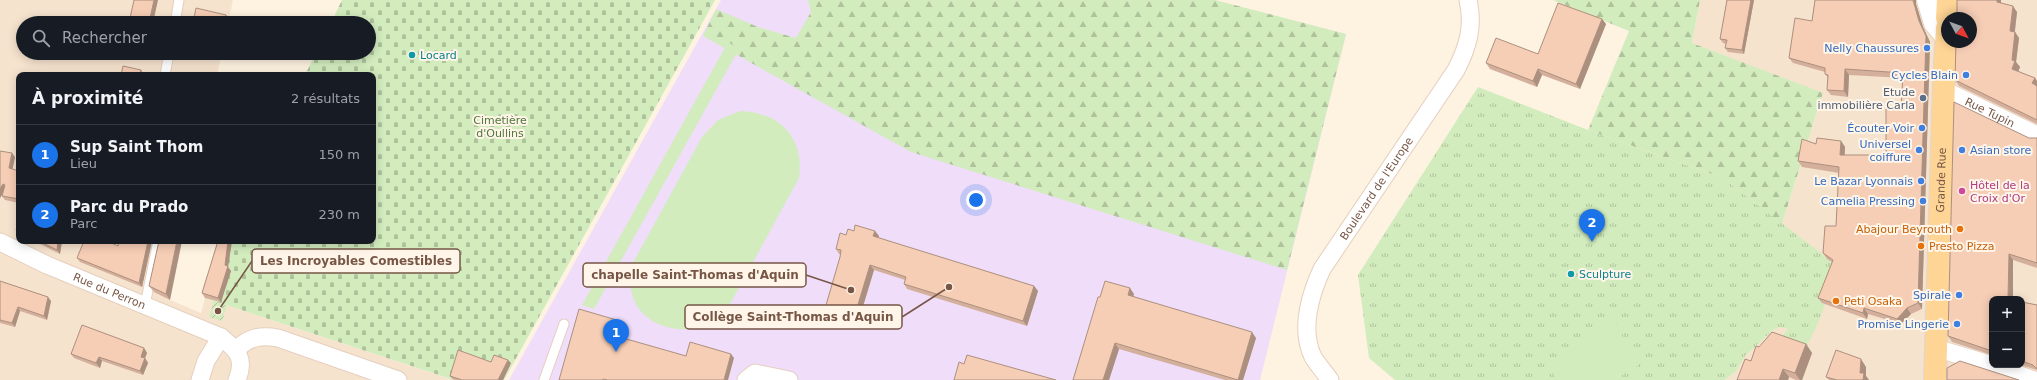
<!DOCTYPE html>
<html lang="fr">
<head>
<meta charset="utf-8">
<style>
  :root { --surface:#171b24; --page:#20242c; --text:#f1f3f6; --muted:#9ea1a6; --line:#363941; --accent:#1a73e8 }
  body { margin:0; font-family:"DejaVu Sans",sans-serif; background:var(--page); color:var(--text) }
  .controls { position:absolute; right:12px; bottom:12px; display:grid; overflow:hidden; border-radius:8px; box-shadow:0 2px 10px #0003 }
  .controls button { width:36px; height:36px; display:grid; place-items:center; padding:0; border:0; border-bottom:1px solid var(--line); background:var(--surface); color:var(--text); font:20px sans-serif }
  .compass { position:absolute; left:1941px; top:12px; width:36px; height:36px; border-radius:50%; background:var(--surface); box-shadow:0 2px 10px #0003; rotate:131deg }
  .you { position:absolute; left:976px; top:200px; width:14px; height:14px; margin:-10px; border:3px solid #fff; border-radius:50%; background:#1a73e8; box-shadow:0 0 0 6px #1a73e833 }
  .badge { display:grid; place-items:center; width:26px; height:26px; border-radius:50%; background:var(--accent); color:#fff; font-size:13px; font-weight:700 }
  .pin { position:absolute; translate:-50% -33px; filter:drop-shadow(0 1px 2px #0008) }
  .pin::after { content:''; position:absolute; top:21px; width:14px; height:12px; background:inherit; clip-path:polygon(0 0,100% 0,50% 100%) }
  .list { margin:0; padding:0; list-style:none }
  h2 { display:flex; justify-content:space-between; align-items:center; height:52px; margin:0; padding:0 16px; font-size:17px }
  h2 small { font-size:13px; font-weight:400; color:var(--muted) }
  .list li { display:grid; grid-template-columns:26px 1fr auto; gap:12px; align-items:center; box-sizing:border-box; height:60px; padding:0 16px; border-top:1px solid var(--line) }
  .list b { display:block; font-size:15px; white-space:nowrap }
  .list p { margin:0; font-size:13px; white-space:nowrap; color:var(--muted) }
  .list em { font-size:13px; font-style:normal; color:var(--muted) }
  .icon { flex:none; width:22px; height:22px; fill:none; stroke:currentColor; stroke-width:2; stroke-linecap:round; stroke-linejoin:round }
  .map { position:relative; flex:none; width:2037px; height:380px; overflow:hidden }
  .search { position:absolute; background:var(--surface); box-shadow:0 2px 10px #0003; left:16px; top:16px; width:360px; height:44px; display:flex; align-items:center; gap:10px; box-sizing:border-box; padding:0 14px; border-radius:22px; color:var(--muted); font-size:15px }
  .panel { position:absolute; background:var(--surface); box-shadow:0 2px 10px #0003; left:16px; top:72px; width:360px; height:172px; border-radius:8px }
  .map>svg:first-child { display:block }
  .residential { fill:#f6e3ce; fill-rule:evenodd }
  .education { fill:#efddfa }
  .grass { fill:url(#grass-tufts) }
  .forest { fill:url(#forest-firs) }
  .cemetery { fill:url(#cemetery-stones) }
  .garden { fill:url(#garden-furrows) }
  .pitch { fill:#d2ecbe }
  .lines { fill:none; stroke-linecap:round; stroke-linejoin:round }
  .service-casing { stroke:#e5cfbe; stroke-width:11 }
  .minor-casing { stroke:#e5cfbe; stroke-width:19 }
  .tertiary-casing { stroke:#e5cfbe; stroke-width:24 }
  .primary-casing { stroke:#ded6d2; stroke-width:24 }
  .service { stroke:#fff; stroke-width:9 }
  .minor { stroke:#fff; stroke-width:17 }
  .tertiary { stroke:#fff; stroke-width:22 }
  .primary { stroke:#ffd596; stroke-width:22 }
  .wall { fill:#d4b09c }
  .shaded-wall { fill:#ac907f }
  .building { fill:#f6cdb5; stroke:#ac907f }
  .shop-dot { fill:#3f7fe0; stroke:#fff5e8; stroke-width:1.5 }
  .culture-dot { fill:#0f9aa8; stroke:#fff5e8; stroke-width:1.5 }
  .service-dot { fill:#5c6f8a; stroke:#fff5e8; stroke-width:1.5 }
  .hotel-dot { fill:#d1479c; stroke:#fff5e8; stroke-width:1.5 }
  .food-dot { fill:#e8710a; stroke:#fff5e8; stroke-width:1.5 }
  .labels { text-anchor:middle; stroke-width:4; stroke-linejoin:round; paint-order:stroke }
  .shop-label { font-size:11px; fill:#366cbe; stroke:#fff5e8; text-anchor:end }
  .culture-label { font-size:11px; fill:#0d838f; stroke:#fff5e8; text-anchor:start }
  .service-label { font-size:11px; fill:#4e5e75; stroke:#fff5e8; text-anchor:end }
  .street-label { font-size:11px; fill:#775645; stroke:#fff5e8 }
  .park-label { font-size:11px; fill:#4d783a; stroke:#fff5e8 }
  .hotel-label { font-size:11px; fill:#b23c85; stroke:#fff5e8; text-anchor:start }
  .food-label { font-size:11px; fill:#c56008; stroke:#fff5e8; text-anchor:start }
  .leader { fill:none; stroke:#775645; stroke-width:1.5 }
  .callout-dot { fill:#775645; stroke:#fff5e8; stroke-width:1.5 }
  .callout { fill:#fff5e8; stroke:#775645; stroke-width:1.5 }
  .callout-label { font-size:12px; text-anchor:middle; font-weight:bold; fill:#775645 }
</style>
</head>
<body>
<div class="map">
<svg width="2037" height="380" viewBox="0 0 2037 380">
  <defs>
    <pattern id="grass-tufts" width="24" height="20" patternUnits="userSpaceOnUse"><rect width="24" height="20" fill="#d2ecbe"/><path d="M3 7l-1-3M5 7V3M7 7l1-3M15 17l-1-3M17 17v-4M19 17l1-3" fill="none" stroke="#afc29c"/></pattern>
    <pattern id="forest-firs" width="22" height="20" patternUnits="userSpaceOnUse"><rect width="22" height="20" fill="#d2ecbe"/><path d="M5 1l3.5 6h-7zM16 11l3.5 6h-7z" fill="#afc29c"/></pattern>
    <pattern id="cemetery-stones" width="16" height="16" patternUnits="userSpaceOnUse"><rect width="16" height="16" fill="#d2ecbe"/><path d="M2 7V4a2 2 0 0 1 4 0v3zM10 15v-3a2 2 0 0 1 4 0v3z" fill="#afc29c"/></pattern>
    <pattern id="garden-furrows" width="10" height="10" patternUnits="userSpaceOnUse"><rect width="10" height="10" fill="#d2ecbe"/><path d="M-1 1l2-2M0 10L10 0M9 11l2-2" fill="none" stroke="#afc29c"/></pattern>
  </defs>
  <rect width="100%" height="100%" fill="#fef2e0"/>
  <path class="residential" d="M0 0H233L228 23H23V53H222L217 75H19V241H182L170 300 201 313 205 298 453 380H0Z
    M1700 0H2037V380H1725L1736 371 1745 356 1773 330 1779 327 1788 329 1779 340 1824 304 1838 267 1782 224 1823 94 1692 43ZM1947 18H1971V42H1947ZM1992 299H2022V365H1992Z"/>
  <path class="education" d="M721 0H1211L1346 34 1260 380H509Z"/>
  <path class="grass" d="M1478 87 1588 130 1723 178 1839 267 1822 303 1825 304 1819 321 1805 350 1778 341 1788 329 1779 327 1773 330 1745 356 1736 371 1725 380H1395L1369 358 1358 275Z"/>
  <path class="forest" d="M808 0H1215L1346 34 1287 270 911 152 703 36 716 9 758 27 796 38 811 12Z
    M1553 0H1700L1692 43 1823 93 1782 224 1723 178 1588 130 1629 31Z"/>
  <path class="cemetery" d="M342 0H715L504 380H454L205 298 222 241H373V75H305L316 53H369V23H331Z"/>
  <path class="garden" d="M214 301 227 306 222 321 209 317Z"/>
  <path class="pitch" d="M728 42 739 49 594 309 582 305Z
    M740 111C780 112 805 138 799 178L729 306C724 312 719 319 711 323 701 329 690 330 678 329 642 325 623 298 633 263L702 137 718 120Z
    M1614 321 1639 365 1614 380H1557L1546 363Z"/>
  <g class="lines">
    <defs>
      <path id="service" d="M175 23 179 0
        M165 75 169 53
        M145 305 158 241
        M544 380 564 324"/>
      <g id="minor">
        <path id="s1" d="M1944 90 2037 135"/>
        <path id="s2" d="M0 242 47 265 221 337C237 350 246 358 237 380"/>
        <path d="M1936 348 1992 365"/>
        <path d="M237 349C249 337 261 335 278 338L398 380"/>
        <path d="M1992 365 2034 380"/>
        <path d="M200 380 206 361 221 337"/>
        <path d="M746 380 755 373 789 380"/>
        <path id="s3" d="M1330 380C1325 373 1318 365 1313 357 1300 330 1310 295 1322 269L1456 70C1468 47 1474 26 1468 0"/>
      </g>
      <path id="tertiary" d="M1928 0 1935 23 1947 37"/>
      <g id="primary">
        <path d="M1947 18 1948 0"/>
        <path id="s4" d="M1935 380 1944 80 1947 28"/>
      </g>
    </defs>
    <use href="#service" class="service-casing"/>
    <use href="#minor" class="minor-casing"/>
    <use href="#tertiary" class="tertiary-casing"/>
    <use href="#primary" class="primary-casing"/>
    <use href="#service" class="service"/>
    <use href="#minor" class="minor"/>
    <use href="#tertiary" class="tertiary"/>
    <use href="#primary" class="primary"/>
  </g>
  <path class="wall" d="M1727 0H1754L1744 54 1728 52 1725 48 1726 44 1723 43 1720 39Z
    M1815 0H1916V4L1923 27 1930 42 1922 309 1911 314 1901 324 1868 314 1867 319 1822 303 1818 298 1832 262 1827 259 1823 253 1836 226 1839 173 1802 167 1798 161 1816 144 1841 141 1845 147V155H1886L1901 108 1903 78 1849 75 1848 97 1831 95 1827 90 1828 78 1825 74V72L1793 63 1789 58 1812 21Z
    M1957 0H2001V3L2017 12 2015 32 2019 38 2016 62 2020 67 2018 71 2035 78 2037 81V124L1959 86 1955 80Z
    M1602 19 1606 24 1580 89 1542 75 1537 87 1490 69 1486 63 1538 54Z
    M46 53H61L57 57H49Z
    M191 53H222L220 60Z
    M2029 138H2037V268L2013 260 1992 299V355L1952 342 1948 336Z
    M0 151 15 157 12 169 19 171V203L5 200 2 196 4 191 0 198Z
    M854 231H875L879 236 878 238 1034 286 1038 291 1027 326 907 289 904 284 905 280 874 270 857 326 852 324 851 329 831 322 824 312 841 254H839L836 249Z
    M34 241H62L60 254Z
    M119 241H152L142 287 80 262 77 258 118 246Z
    M159 241 170 300 154 292 149 286Z
    M218 241H232L228 267 231 271 221 302 205 298 202 293Z
    M0 281 51 301 47 320 20 311 15 327 0 323Z
    M1134 294 1133 296 1256 338 1243 380H1225L1119 349 1109 380H1073L1100 297Z
    M2022 302 2037 305V370L2021 365H2022Z
    M1806 344 1812 353 1802 380H1796L1789 377 1788 380H1737L1751 361 1759 347Z
    M144 348 147 353 145 358 148 363 143 375 102 361 100 368 74 358 71 354Z
    M491 362 511 363 503 380H454L452 379 450 376Z
    M1866 367V376L1869 380H1829L1826 377Z"/>
  <path class="shaded-wall" d="M154 0H158L153 23H149Z
    M1751 0H1754L1744 54 1742 50Z
    M1913 0H1916V4L1923 27 1930 42 1922 309 1918 303 1919 21Z
    M1997 0H2001V8L1997 2Z
    M2013 6 2017 12 2014 37 2010 31Z
    M226 15 229 20 228 23H224Z
    M1602 19 1606 24 1580 89 1576 84Z
    M2015 32 2019 38 2016 62 2020 67 2017 75 2012 69V60Z
    M54 53H61L57 57Z
    M218 53H222L220 60 217 56Z
    M1538 69 1542 75 1537 87 1533 81Z
    M1845 69 1849 75 1848 97 1844 91Z
    M141 70 144 75H140Z
    M2035 78 2037 81V87L2032 83Z
    M1841 141 1845 147 1844 160 1840 155Z
    M12 153 15 157 12 172 9 168Z
    M3 184 6 188 0 198V189Z
    M875 231 879 236 877 241 873 236Z
    M58 241H62L60 254 57 250Z
    M148 241H152L142 287 139 283Z
    M177 241H182L170 300 166 294Z
    M228 241H232L228 267 231 271 221 302 218 298 225 265Z
    M2009 254 2013 260V299L2008 298Z
    M870 265 874 270 857 326 853 321Z
    M1034 286 1038 291 1027 326 1023 321Z
    M1130 288 1134 294 1132 300 1128 295Z
    M48 297 51 301 47 320 44 316Z
    M18 307 20 311 15 327 12 323Z
    M1864 308 1868 314 1867 319 1863 313Z
    M1907 308 1911 314 1901 324 1897 319Z
    M848 319 852 324 851 329 847 324Z
    M620 321 623 326 619 340 616 336Z
    M1252 332 1256 338 1243 380H1238Z
    M1115 343 1119 349 1109 380H1103Z
    M1806 344 1812 353 1802 380H1800L1795 373Z
    M144 348 147 353 145 358 148 363 143 375 140 371 141 357Z
    M731 354 734 358 728 380H724Z
    M99 357 102 361 100 368 96 363Z
    M1861 359 1866 367V376L1869 380H1863L1860 373Z
    M508 360 511 363 503 380H498Z
    M1783 369 1789 377 1788 380H1779Z"/>
  <path class="building" d="M134 0H154L149 23H129Z
    M1727 0H1751L1742 50 1725 48 1727 40 1720 39Z
    M1815 0H1913L1919 21 1926 36 1918 303 1907 308 1897 319 1864 308 1863 313 1818 298 1833 260 1823 253 1825 226H1836L1839 167 1798 161 1802 139 1816 144 1817 138 1841 141 1840 155H1886V109L1901 108 1903 73 1845 69 1844 91 1827 90 1828 75 1825 74V68L1789 58 1795 18 1812 21Z
    M1957 0H1997V2L2013 6 2010 31 2015 32 2012 60 2015 61 2012 69 2035 78 2032 83 2037 86V120L1955 80 1956 42H1971V18H1957Z
    M1558 3 1602 19 1576 84 1538 69 1533 81 1486 63 1496 38 1538 54Z
    M196 8 226 15 224 23H193Z
    M204 53H218L217 56Z
    M123 66 141 70 140 75H121Z
    M1954 102 2029 138H2037V263L2009 254 2008 298 2012 299H1992V351L1948 336Z
    M0 151 12 153 9 168 19 171V199L2 196 5 185 3 184 0 189Z
    M19 223V231L16 230Z
    M855 225 875 231 873 236 1034 286 1023 321 904 284 906 277 870 265 853 321 848 319 847 324 828 317 829 313 824 312 840 257 841 250 836 249 840 233 846 235 848 229 854 231Z
    M39 241H58L57 250Z
    M84 241H107L118 246 119 241H148L139 283 77 258Z
    M159 241H177L166 294 149 286Z
    M218 241H228L225 265 228 266 218 298 202 293Z
    M0 281 48 297 44 316 18 307 12 323 0 320Z
    M1105 281 1130 288 1128 295 1252 332 1238 380 1115 343 1103 380H1073L1098 297H1100Z
    M2022 302 2037 305V369L2033 365 2022 361Z
    M579 309 620 321 616 336 686 356 690 342 731 354 724 380H608L603 379V380H559Z
    M82 325 144 348 141 357 145 358 140 371 99 357 96 363 71 354Z
    M1772 332 1806 344 1795 373 1783 369 1779 380H1737L1745 359 1751 361 1756 346 1759 347Z
    M458 350 491 362 494 355 508 360 498 380H462L450 376Z
    M1836 350 1861 359 1860 373H1864L1863 380H1837L1826 377Z
    M967 355 1056 380H954L959 362 964 364Z
    M1960 361 2019 380H1947V368Z"/>
  <g class="shop-dot">
    <circle cx="1927" cy="48" r="4"/>
    <circle cx="1966" cy="75" r="4"/>
    <circle cx="1922" cy="128" r="4"/>
    <circle cx="1919" cy="150" r="4"/>
    <circle cx="1962" cy="150" r="4"/>
    <circle cx="1921" cy="181" r="4"/>
    <circle cx="1923" cy="201" r="4"/>
    <circle cx="1959" cy="295" r="4"/>
    <circle cx="1957" cy="324" r="4"/>
  </g>
  <g class="culture-dot">
    <circle cx="412" cy="55" r="4"/>
    <circle cx="1571" cy="274" r="4"/>
  </g>
  <circle class="service-dot" cx="1923" cy="98" r="4"/>
  <circle class="hotel-dot" cx="1962" cy="191" r="4"/>
  <g class="food-dot">
    <circle cx="1960" cy="229" r="4"/>
    <circle cx="1921" cy="246" r="4"/>
    <circle cx="1836" cy="301" r="4"/>
  </g>
  <g class="labels">
    <g class="shop-label">
      <text x="1919" y="52">Nelly Chaussures</text>
      <text x="1958" y="79">Cycles Blain</text>
      <text x="1914" y="132">Écouter Voir</text>
      <text x="1911" y="148">Universel<tspan x="1911" dy="13">coiffure</tspan></text>
      <text x="1970" y="154" text-anchor="start">Asian store</text>
      <text x="1913" y="185">Le Bazar Lyonnais</text>
      <text x="1915" y="205">Camelia Pressing</text>
      <text x="1951" y="299">Spirale</text>
      <text x="1949" y="328">Promise Lingerie</text>
    </g>
    <g class="culture-label">
      <text x="420" y="59">Locard</text>
      <text x="1579" y="278">Sculpture</text>
    </g>
    <g class="service-label">
      <text x="1915" y="96">Etude<tspan x="1915" dy="13">immobilière Carla</tspan></text>
    </g>
    <g class="street-label">
      <text dy="4" stroke="none"><textPath href="#s1" startOffset="51">Rue Tupin</textPath></text>
      <text dy="4" stroke="none"><textPath href="#s4" startOffset="200">Grande Rue</textPath></text>
      <text dy="4" stroke="none"><textPath href="#s3" startOffset="217">Boulevard de l'Europe</textPath></text>
      <text dy="4" stroke="none"><textPath href="#s2" startOffset="120">Rue du Perron</textPath></text>
    </g>
    <g class="park-label">
      <text x="500" y="124">Cimetière<tspan x="500" dy="13">d'Oullins</tspan></text>
    </g>
    <g class="hotel-label">
      <text x="1970" y="189">Hôtel de la<tspan x="1970" dy="13">Croix d'Or</tspan></text>
    </g>
    <g class="food-label">
      <text x="1952" y="233" text-anchor="end">Abajour Beyrouth</text>
      <text x="1929" y="250">Presto Pizza</text>
      <text x="1844" y="305">Peti Osaka</text>
    </g>
  </g>
  <path class="leader" d="M218 311L252 261M851 290L806 275M949 287L902 317"/>
  <g class="callout-dot">
    <circle cx="218" cy="311" r="4"/>
    <circle cx="851" cy="290" r="4"/>
    <circle cx="949" cy="287" r="4"/>
  </g>
  <g class="callout">
    <rect x="252" y="249" width="208" height="24" rx="4"/>
    <rect x="583" y="263" width="223" height="24" rx="4"/>
    <rect x="685" y="305" width="217" height="24" rx="4"/>
  </g>
  <g class="callout-label">
    <text x="356" y="265">Les Incroyables Comestibles</text>
    <text x="695" y="279">chapelle Saint-Thomas d'Aquin</text>
    <text x="793" y="321">Collège Saint-Thomas d'Aquin</text>
  </g>
</svg>
<div class="controls">
<button>+</button>
<button>−</button>
</div>
<svg class="compass" viewBox="-18 -18 36 36"><path d="M0-13l5 13h-10z" fill="#e53935"/><path d="M0 13l5-13h-10z" fill="#9ea1a6"/></svg>
<div class="you"></div>
<div class="pin badge" style="left:616px;top:352px">1</div>
<div class="pin badge" style="left:1592px;top:242px">2</div>
<div class="search"><svg class="icon" aria-label="search" viewBox="0 0 24 24"><circle cx="10" cy="10" r="6"/><path d="M15 15l6 6"/></svg>Rechercher</div>
<section class="panel">
<h2>À proximité<small>2 résultats</small></h2>
<ul class="list">
<li><span class="badge">1</span><div><b>Sup Saint Thom</b><p>Lieu</p></div><em>150 m</em></li>
<li><span class="badge">2</span><div><b>Parc du Prado</b><p>Parc</p></div><em>230 m</em></li>
</ul>
</section>
</div>
</body>
</html>
